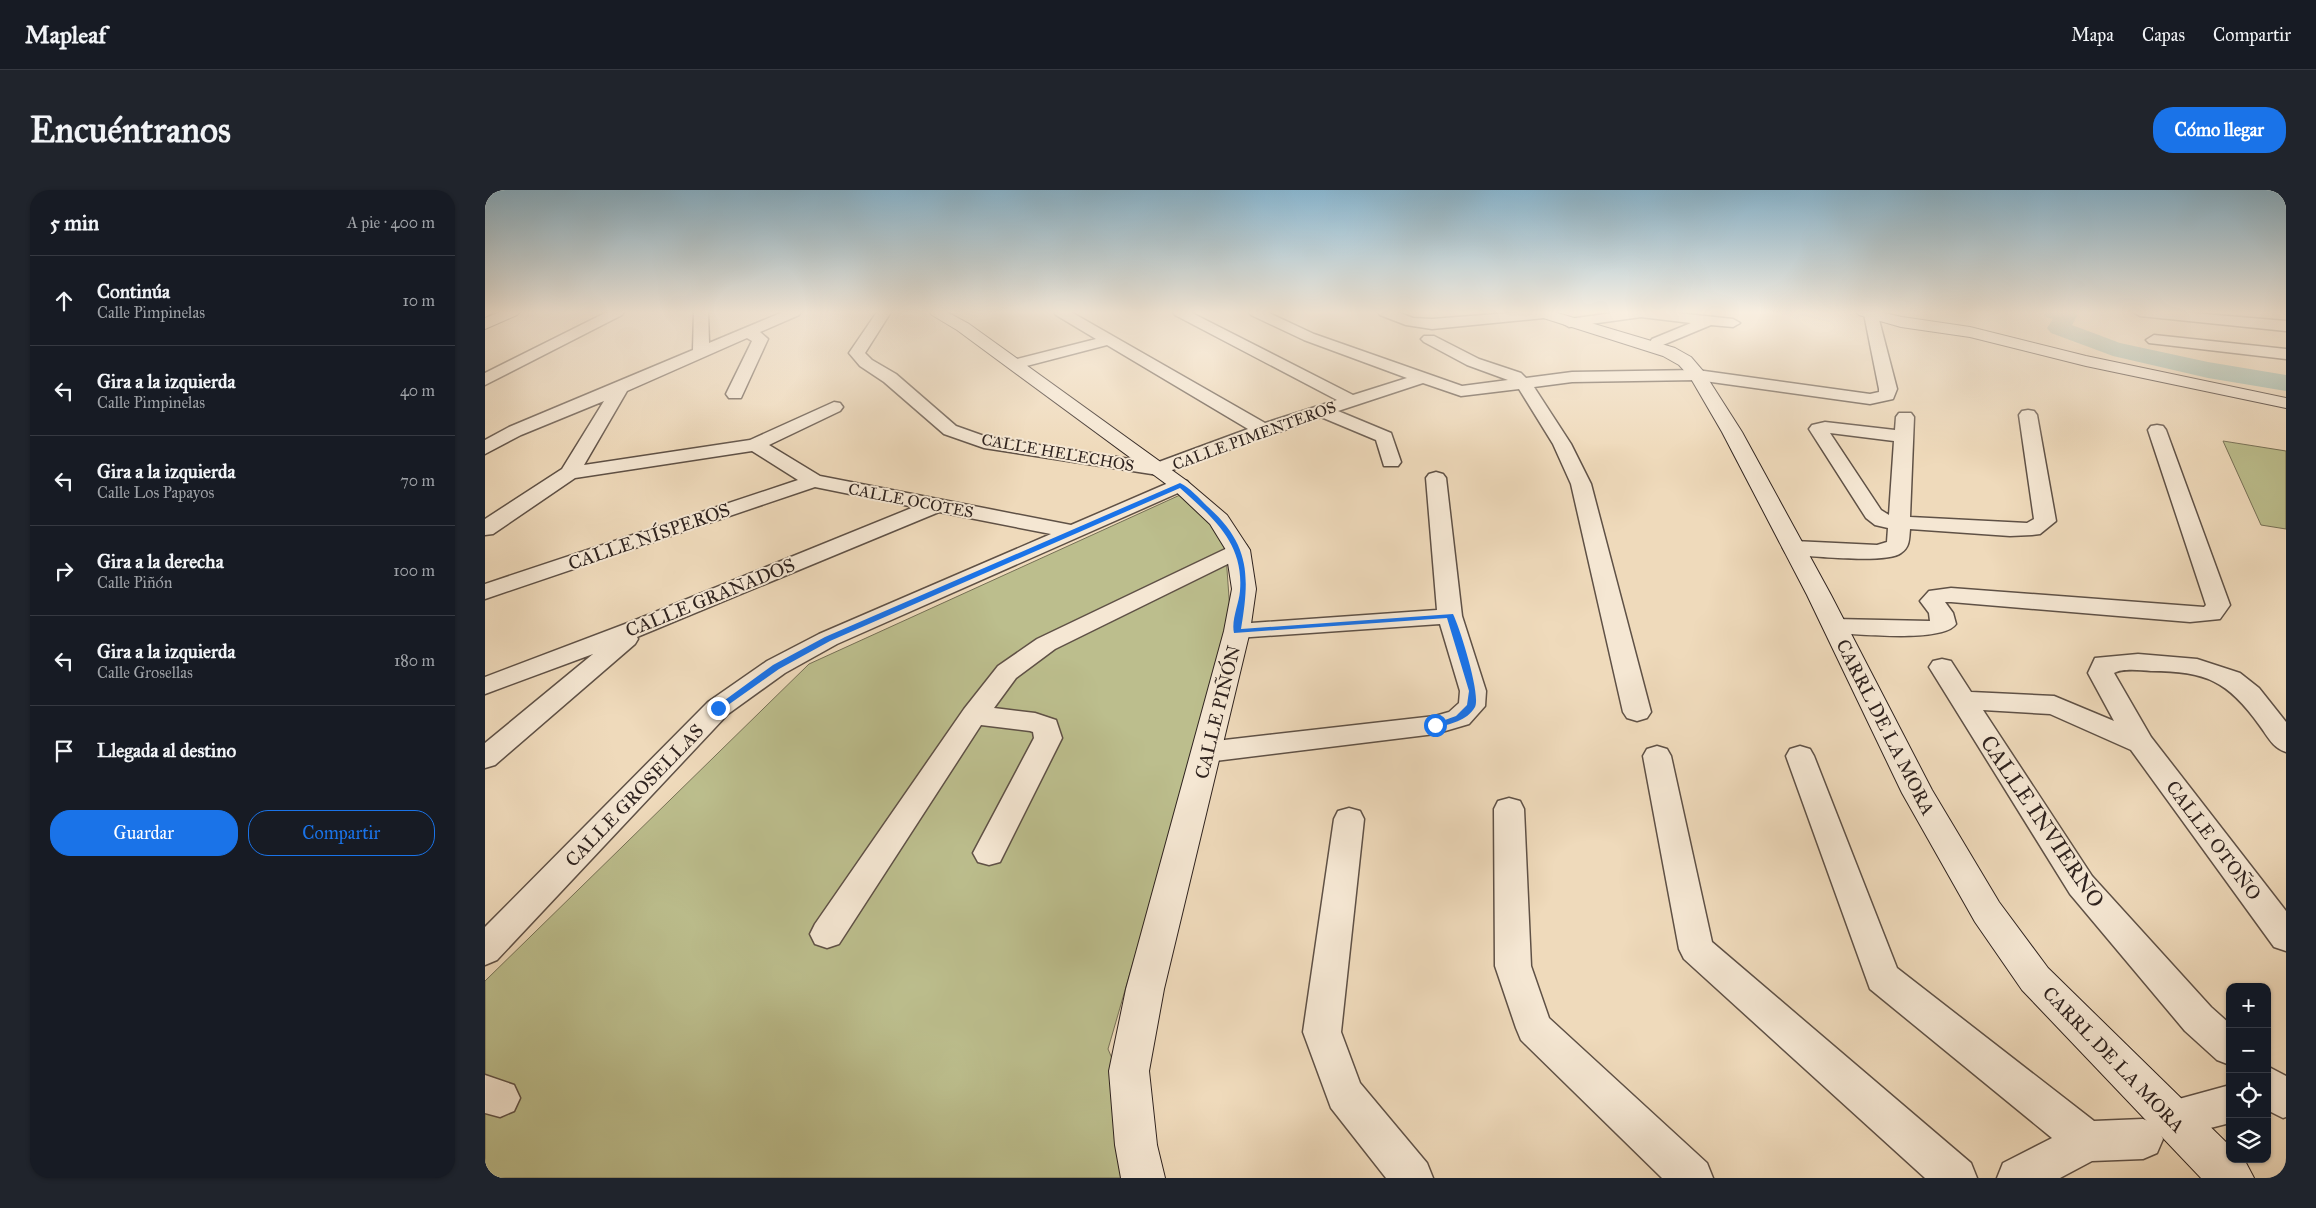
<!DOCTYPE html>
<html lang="es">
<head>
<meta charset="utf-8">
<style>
  :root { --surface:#171b24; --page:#20242c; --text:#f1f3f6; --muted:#9ea1a6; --line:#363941; --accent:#1a73e8 }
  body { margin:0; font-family:"IM FELL Great Primer",serif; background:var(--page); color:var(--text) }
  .controls { position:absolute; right:15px; bottom:15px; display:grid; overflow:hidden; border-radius:10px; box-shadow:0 1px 4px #0004 }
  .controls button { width:45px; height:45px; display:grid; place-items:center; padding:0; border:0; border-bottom:1px solid var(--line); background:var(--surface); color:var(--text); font:25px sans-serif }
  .stop { position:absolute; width:15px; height:15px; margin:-11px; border:4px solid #1a73e8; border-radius:50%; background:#fff }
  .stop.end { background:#1a73e8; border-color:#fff; box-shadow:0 1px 5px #0008 }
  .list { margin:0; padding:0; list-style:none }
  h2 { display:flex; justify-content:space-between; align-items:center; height:65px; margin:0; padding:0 20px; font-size:21px }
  h2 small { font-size:16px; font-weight:400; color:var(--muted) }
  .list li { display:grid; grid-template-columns:32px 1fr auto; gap:15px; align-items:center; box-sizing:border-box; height:90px; padding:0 20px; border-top:1px solid var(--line) }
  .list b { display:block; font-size:19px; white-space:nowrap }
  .list p { margin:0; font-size:16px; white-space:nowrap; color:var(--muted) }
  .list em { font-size:16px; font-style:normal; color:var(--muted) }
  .actions { display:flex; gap:10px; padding:15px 20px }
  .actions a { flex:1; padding:11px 0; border:1px solid var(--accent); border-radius:20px; text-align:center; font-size:18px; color:var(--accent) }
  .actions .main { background:var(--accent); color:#fff }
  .icon { flex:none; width:28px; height:28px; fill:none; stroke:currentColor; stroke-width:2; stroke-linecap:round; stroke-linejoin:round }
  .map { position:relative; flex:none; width:1801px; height:988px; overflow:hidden; border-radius:20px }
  header { display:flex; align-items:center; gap:30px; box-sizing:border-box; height:70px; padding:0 25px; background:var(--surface); border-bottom:1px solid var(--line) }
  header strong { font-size:24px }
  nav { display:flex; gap:28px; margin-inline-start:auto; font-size:18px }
  .intro { display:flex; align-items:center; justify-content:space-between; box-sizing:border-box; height:120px; padding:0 30px }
  h1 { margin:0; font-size:35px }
  .button { padding:12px 22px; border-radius:20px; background:var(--accent); color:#fff; font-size:18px; font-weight:700 }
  main { display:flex; gap:30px; padding:0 30px }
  aside { flex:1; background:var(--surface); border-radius:20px; box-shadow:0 1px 4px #0004 }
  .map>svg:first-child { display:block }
  .green { fill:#bcbe8d; stroke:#767056 }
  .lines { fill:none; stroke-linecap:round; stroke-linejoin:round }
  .river { fill:#9abbaf; fill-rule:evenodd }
  .street-casing { stroke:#5f5146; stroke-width:3 }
  .secondary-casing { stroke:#2f231f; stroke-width:2 }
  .street { fill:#f5e7d3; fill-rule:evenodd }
  .secondary { fill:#f5e7d3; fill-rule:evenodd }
  .route { fill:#1a73e8 }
  .labels { text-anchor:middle; stroke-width:4; stroke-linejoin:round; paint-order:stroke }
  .far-street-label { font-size:16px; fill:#2f231f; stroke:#f5e7d3 }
  .street-label { font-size:19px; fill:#2f231f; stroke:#f5e7d3 }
  .near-street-label { font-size:22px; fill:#2f231f; stroke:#f5e7d3 }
</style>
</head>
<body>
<header>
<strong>Mapleaf</strong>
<nav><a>Mapa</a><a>Capas</a><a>Compartir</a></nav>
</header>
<div class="intro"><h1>Encuéntranos</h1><a class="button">Cómo llegar</a></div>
<main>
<aside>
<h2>5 min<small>A pie · 400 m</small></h2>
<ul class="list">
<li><svg class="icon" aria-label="ahead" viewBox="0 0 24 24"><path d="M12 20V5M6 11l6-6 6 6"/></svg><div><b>Continúa</b><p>Calle Pimpinelas</p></div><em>10 m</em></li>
<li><svg class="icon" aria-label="left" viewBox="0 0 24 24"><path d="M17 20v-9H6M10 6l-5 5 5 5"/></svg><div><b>Gira a la izquierda</b><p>Calle Pimpinelas</p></div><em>40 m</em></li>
<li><svg class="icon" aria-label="left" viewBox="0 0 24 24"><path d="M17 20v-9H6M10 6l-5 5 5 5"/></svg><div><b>Gira a la izquierda</b><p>Calle Los Papayos</p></div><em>70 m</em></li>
<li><svg class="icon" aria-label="right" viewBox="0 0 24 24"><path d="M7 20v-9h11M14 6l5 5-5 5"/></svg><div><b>Gira a la derecha</b><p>Calle Piñón</p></div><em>100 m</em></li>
<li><svg class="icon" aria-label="left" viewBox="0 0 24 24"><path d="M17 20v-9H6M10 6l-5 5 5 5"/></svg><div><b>Gira a la izquierda</b><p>Calle Grosellas</p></div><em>180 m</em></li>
<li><svg class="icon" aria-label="arrive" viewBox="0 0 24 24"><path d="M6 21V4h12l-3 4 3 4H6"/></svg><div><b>Llegada al destino</b></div></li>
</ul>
<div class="actions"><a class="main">Guardar</a><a>Compartir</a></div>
</aside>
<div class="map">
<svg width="1801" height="988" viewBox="0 0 1801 988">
  <rect width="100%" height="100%" fill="#efdabb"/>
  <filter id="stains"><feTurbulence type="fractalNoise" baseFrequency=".004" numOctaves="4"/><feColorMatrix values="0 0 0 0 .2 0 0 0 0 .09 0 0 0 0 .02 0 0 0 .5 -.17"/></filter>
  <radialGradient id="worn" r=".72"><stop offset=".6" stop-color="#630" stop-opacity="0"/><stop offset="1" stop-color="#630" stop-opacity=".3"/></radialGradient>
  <path class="green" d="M1738 251 1801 261V339L1776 335Z
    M695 305 739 338 746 435 623 859 678 988H0V791L324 474Z"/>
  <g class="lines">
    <path class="river" d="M1558 122H1589L1592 126 1587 135 1635 153 1723 172 1801 185V201L1723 188 1628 166 1566 143 1562 138 1568 129 1561 127Z"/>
    <defs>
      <path id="street" d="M0 122H8L0 127Z
        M122 122H139L137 125 0 195V183Z
        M209 122H223L224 153 298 122H316L314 125 275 142 283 149 256 208H244L241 204 267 151 262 148 142 201 99 275 265 250 349 212 355 213 358 217 355 221 284 255 335 286 586 335 688 291 695 289 702 291 705 295 702 299 352 454 300 483 243 524 12 770 0 775V737L223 512 282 471 334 444 566 344 454 322 152 447 153 449 150 454 10 575 0 578V553L108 464 0 504V487L148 431 429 317 330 297 0 409V394L313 290 267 261 90 288 8 344 0 345V329L77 279 119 211 36 245 0 264V250L24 237 208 160Z
        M392 122H406L380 163 387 170 411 184 471 236 502 247 671 273 763 239 622 155 530 179 524 177 522 174 524 171 611 149 571 125 569 122H586L780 233 852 210 690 125 688 122H705L868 205 922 188 819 150 766 125 764 122H782L829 144 977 196 1023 190 982 175 939 152 936 149 939 146H949L994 169 1036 183 1041 188 1087 182 1212 180 1385 204 1394 202V199L1379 124 1380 122H1392L1412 199 1408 209 1385 214 1212 190 1087 192 1049 197 1086 254 1106 294 1166 522 1162 528 1152 531 1142 528 1138 522 1086 294 1068 254 1034 199 976 206 938 193 853 221 906 243 916 272 913 276H899L891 250 836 227 673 285 499 258 459 244 399 192 375 176 364 163Z
        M893 122H912L928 128 947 129 1037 122H1065L1066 124 1059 128 947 139 921 135 895 125Z
        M1135 122H1183L1248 129 1255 133 1248 137 1226 135 1173 157 1167 155 1165 152 1167 149 1206 133 1156 127 1084 137 1077 133 1084 129Z
        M1648 122H1696L1801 131V141L1655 126Z
        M1669 145 1801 159V169L1664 153 1661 150Z
        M1543 220 1549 221 1552 225 1571 331 1555 344 1547 345 1525 346 1425 339C1424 349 1425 357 1416 363 1402 374 1329 366 1309 365L1301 363 1298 358 1301 353 1309 351 1392 355 1402 352 1403 338 1390 335 1381 328 1324 239 1327 235 1340 232 1410 240 1411 227 1414 223H1426L1429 227 1425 327 1542 333 1549 329 1534 225 1537 221ZM1345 243 1409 251 1404 325 1396 320Z
        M1672 235 1678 236 1681 240 1745 415 1735 429 1705 432 1466 412H1460L1468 423 1471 434C1458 453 1374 444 1350 443L1341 441 1338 436 1341 431 1350 429 1445 431 1444 423 1435 411 1444 401 1466 398 1719 417 1721 415 1663 240 1666 236Z
        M951 282 958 284 961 288 977 426 1001 501 1000 516 984 534 950 544 722 572 712 569 708 562 712 555 722 552 950 526 964 522 974 513 975 501 955 434 752 448 743 446 740 441 743 436 752 434 952 420 941 288 944 284Z
        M753 353 761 355 764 360 761 365 570 459 531 488 509 518 550 523 571 530 577 548 515 672 504 675 493 672 488 663 549 548 548 542 545 541 496 535 354 754 342 758 330 754 325 744 330 734 479 519 513 476 552 449Z
        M1653 464 1712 469 1755 483 1774 498 1801 532V562C1788 558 1783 547 1775 536 1743 491 1721 481 1666 481 1656 480 1637 478 1629 483L1666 547 1801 721V761L1789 757 1646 560 1565 524 1498 520 1607 686 1726 817 1745 834V875L1732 870 1700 841 1585 704 1444 477 1448 471 1457 469 1466 471 1486 502 1569 506 1629 531 1603 483 1610 468Z
        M1172 556 1182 559 1186 566 1227 752 1486 973 1492 988H1440L1199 769 1194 759 1158 566 1162 559Z
        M1315 556 1325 559 1329 566 1412 778 1609 931 1658 929 1668 933 1666 929 1672 915 1745 895V933L1686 948 1676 945 1678 949 1672 963 1658 969 1607 971 1575 988H1512L1518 973 1567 948 1385 799 1301 566 1305 559Z
        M1024 608 1035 611 1039 619 1046 776 1064 828 1222 973 1228 988H1177L1036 850 1031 838 1010 776 1009 619 1013 611Z
        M864 618 875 621 879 629 856 842 875 893 942 973 948 988H901L846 918 818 842 849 629 853 621Z
        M1782 876 1801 886V927L1798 928 1782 920Z
        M0 885 29 895 35 908 29 921 15 927 0 923Z"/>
      <path id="secondary" d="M15 122H35L32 125 0 139V128Z
        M445 122H462L484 134 702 291 742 325 765 360 771 399 765 441 679 799 664 881 672 955 680 988H636L630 955 624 881 641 799 739 441 747 399 741 360 725 334 688 299 472 140 447 125Z
        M1046 122H1069L1190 158 1206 167 1218 181 1257 242 1346 405 1447 600 1514 712 1563 778 1745 956V969H1759L1769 988H1716L1537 800 1490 732 1417 603 1322 405 1237 242 1205 187 1194 175 1178 166 1049 125Z
        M1371 122H1395L1417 127 1485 137 1601 166 1801 208V218L1601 176 1485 147 1416 137 1374 125Z"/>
    </defs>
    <use href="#street" class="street-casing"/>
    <use href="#secondary" class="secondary-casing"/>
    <use href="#street" class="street"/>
    <use href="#secondary" class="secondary"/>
  </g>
  <linearGradient id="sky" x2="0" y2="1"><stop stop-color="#89b7d1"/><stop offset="0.47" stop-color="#f8eee0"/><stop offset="1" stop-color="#f8eee0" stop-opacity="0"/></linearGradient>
  <rect width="1801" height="260" fill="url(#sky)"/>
  <path class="route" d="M695 293C705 298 714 308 722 316 765 354 765 385 756 439L968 424C975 438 996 505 990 517 982 531 965 534 950 538L946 535 971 526 982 515 984 501 962 428 749 443C746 430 754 414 755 401 759 352 727 327 695 298L345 451 294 479 236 520 229 518 288 475 340 447Z"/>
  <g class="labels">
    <g class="far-street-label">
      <text transform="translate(769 245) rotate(-20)" y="6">CALLE PIMENTEROS</text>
      <text transform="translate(573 262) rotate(10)" y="6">CALLE HELECHOS</text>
      <text transform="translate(426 310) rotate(11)" y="6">CALLE OCOTES</text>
    </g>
    <g class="street-label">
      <text transform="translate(164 346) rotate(-19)" y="7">CALLE NÍSPEROS</text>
      <text transform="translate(225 407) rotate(-22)" y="7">CALLE GRANADOS</text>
      <text transform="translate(732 522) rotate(-76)" y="7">CALLE PIÑÓN</text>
      <text transform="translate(1401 537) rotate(63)" y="7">CARRL DE LA MORA</text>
      <text transform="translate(149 605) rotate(-46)" y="7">CALLE GROSELLAS</text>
      <text transform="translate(1729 650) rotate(53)" y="7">CALLE OTOÑO</text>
      <text transform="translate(1629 869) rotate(46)" y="7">CARRL DE LA MORA</text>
    </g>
    <g class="near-street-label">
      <text transform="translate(1558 631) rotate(56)" y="8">CALLE INVIERNO</text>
    </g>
  </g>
  <rect width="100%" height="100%" filter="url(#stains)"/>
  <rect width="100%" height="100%" fill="url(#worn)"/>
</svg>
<div class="controls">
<button>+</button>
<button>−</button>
<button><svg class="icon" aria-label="locate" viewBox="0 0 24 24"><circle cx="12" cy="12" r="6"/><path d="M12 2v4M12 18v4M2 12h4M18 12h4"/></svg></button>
<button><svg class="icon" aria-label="layers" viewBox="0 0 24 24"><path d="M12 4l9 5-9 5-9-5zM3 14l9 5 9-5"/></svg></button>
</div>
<div class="stop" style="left:950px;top:535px"></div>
<div class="stop end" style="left:233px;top:518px"></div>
</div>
</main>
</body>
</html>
